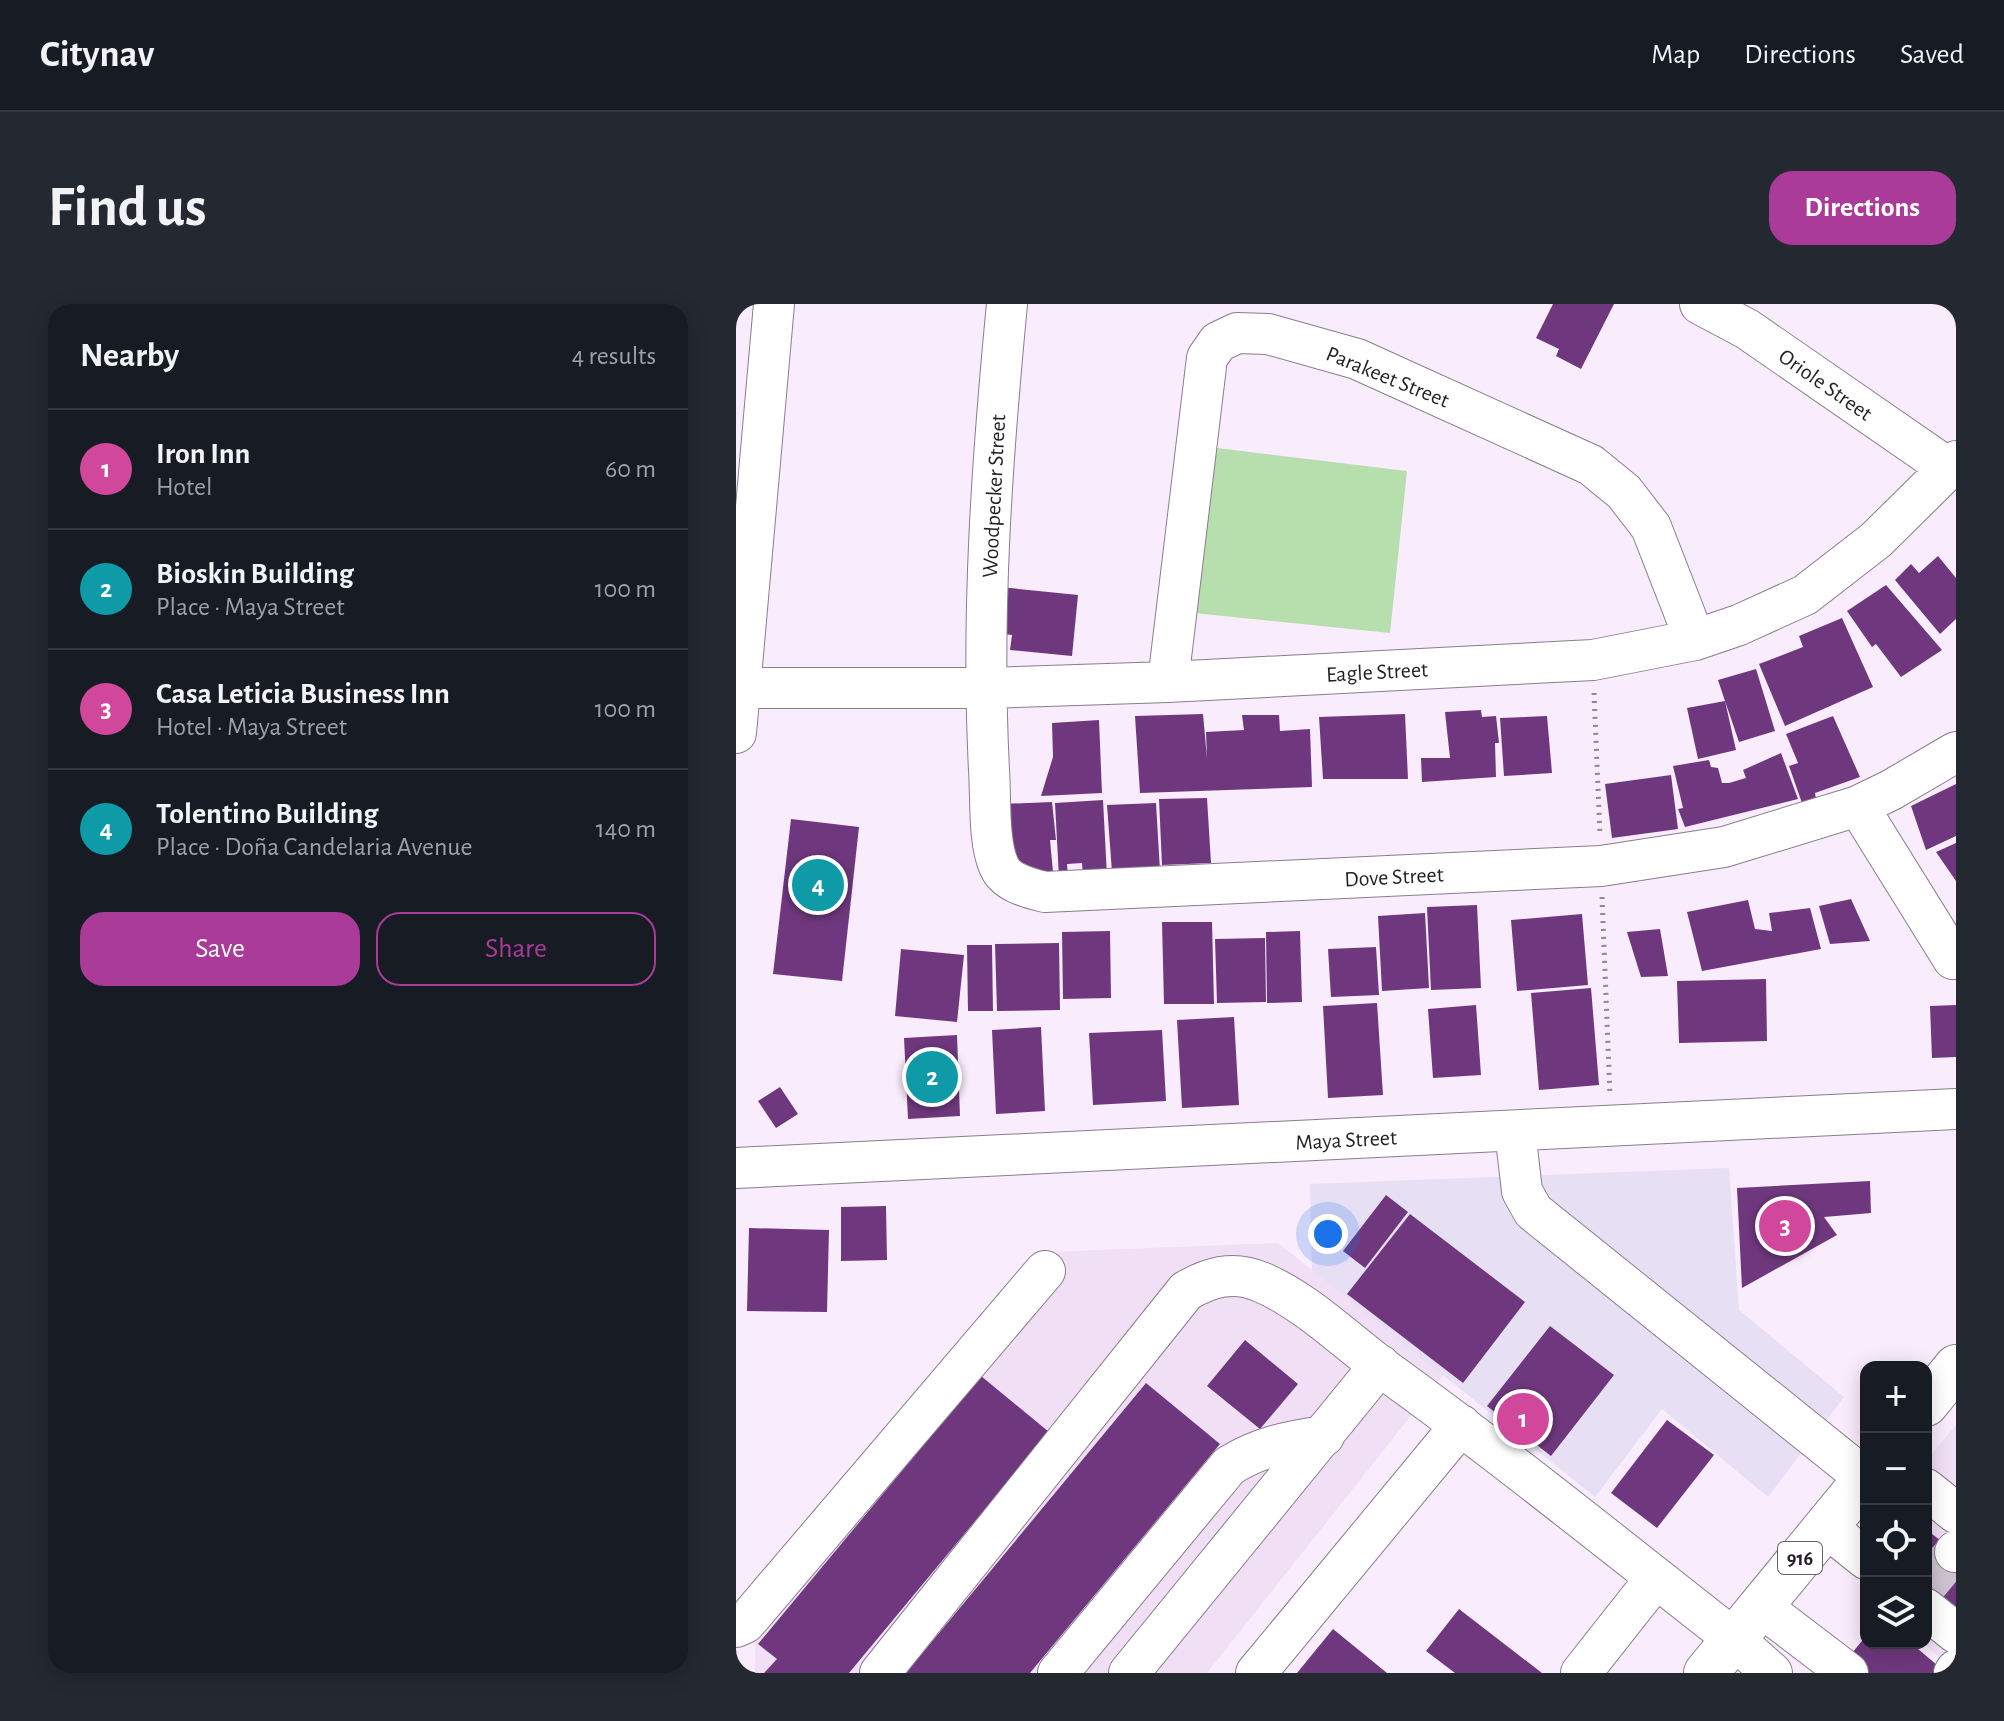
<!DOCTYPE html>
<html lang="en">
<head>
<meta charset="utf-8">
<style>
  :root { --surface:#171b24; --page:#242831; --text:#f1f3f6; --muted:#9ea1a6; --line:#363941; --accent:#ab3b98 }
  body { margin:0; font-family:"Alegreya Sans",sans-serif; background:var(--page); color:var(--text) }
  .controls { position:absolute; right:24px; bottom:24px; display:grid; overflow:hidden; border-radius:16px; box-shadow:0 4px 20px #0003 }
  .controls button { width:72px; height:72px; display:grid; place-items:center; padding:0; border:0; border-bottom:2px solid var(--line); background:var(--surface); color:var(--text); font:40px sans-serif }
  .you { position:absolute; left:592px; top:930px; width:28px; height:28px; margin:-20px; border:6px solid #fff; border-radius:50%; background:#1a73e8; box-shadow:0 0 0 12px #1a73e833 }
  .badge { display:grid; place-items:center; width:52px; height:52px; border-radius:50%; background:var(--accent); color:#fff; font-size:26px; font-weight:700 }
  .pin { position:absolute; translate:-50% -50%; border:4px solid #fff; box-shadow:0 2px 8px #0006 }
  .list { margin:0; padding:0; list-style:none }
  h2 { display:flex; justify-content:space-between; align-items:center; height:104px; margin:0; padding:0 32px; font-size:34px }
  h2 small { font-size:26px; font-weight:400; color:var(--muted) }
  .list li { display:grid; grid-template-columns:52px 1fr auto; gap:24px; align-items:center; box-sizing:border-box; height:120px; padding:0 32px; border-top:2px solid var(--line) }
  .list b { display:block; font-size:30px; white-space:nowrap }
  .list p { margin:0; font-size:26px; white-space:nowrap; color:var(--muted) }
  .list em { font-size:26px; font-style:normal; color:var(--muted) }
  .actions { display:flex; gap:16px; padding:24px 32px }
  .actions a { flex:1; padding:18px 0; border:2px solid var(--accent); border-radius:24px; text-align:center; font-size:28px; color:var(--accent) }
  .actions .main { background:var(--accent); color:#fff }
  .icon { flex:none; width:44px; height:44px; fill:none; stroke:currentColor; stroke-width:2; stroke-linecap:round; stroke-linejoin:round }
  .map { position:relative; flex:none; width:1220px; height:1369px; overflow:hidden; border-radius:24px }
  header { display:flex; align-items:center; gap:48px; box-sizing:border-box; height:112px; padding:0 40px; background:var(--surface); border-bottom:2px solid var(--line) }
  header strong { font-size:38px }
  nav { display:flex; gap:44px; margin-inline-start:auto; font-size:28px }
  .intro { display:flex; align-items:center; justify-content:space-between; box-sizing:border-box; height:192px; padding:0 48px }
  h1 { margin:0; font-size:56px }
  .button { padding:20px 36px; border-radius:24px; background:var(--accent); color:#fff; font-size:28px; font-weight:700 }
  main { display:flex; gap:48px; padding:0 48px }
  aside { flex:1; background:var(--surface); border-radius:24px; box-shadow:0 4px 20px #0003 }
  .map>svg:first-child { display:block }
  .built { fill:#f1dff6 }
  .industrial { fill:#e7dff4 }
  .green { fill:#b7dead }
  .building { fill:#6f387e }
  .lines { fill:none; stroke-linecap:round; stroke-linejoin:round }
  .minor-tunnel { stroke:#cec3d2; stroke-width:40; stroke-dasharray:40 20; stroke-linecap:butt }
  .minor-casing { stroke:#897d8c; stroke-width:42 }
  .major-casing { stroke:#897d8c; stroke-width:46 }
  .path { stroke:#8f8691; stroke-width:5; stroke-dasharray:2 6; stroke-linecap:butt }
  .minor { stroke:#fff; stroke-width:40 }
  .major { stroke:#fff; stroke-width:44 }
  .labels { text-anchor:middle; stroke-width:8; stroke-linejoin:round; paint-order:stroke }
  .shield { fill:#fff; stroke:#656266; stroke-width:2 }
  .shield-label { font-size:20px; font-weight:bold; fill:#231e24 }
  .street-label { font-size:22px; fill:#231e24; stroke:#fff }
</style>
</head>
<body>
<header>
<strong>Citynav</strong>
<nav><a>Map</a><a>Directions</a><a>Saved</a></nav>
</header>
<div class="intro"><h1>Find us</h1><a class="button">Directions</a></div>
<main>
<aside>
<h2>Nearby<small>4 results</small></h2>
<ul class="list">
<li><span class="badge" style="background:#d1479c">1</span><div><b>Iron Inn</b><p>Hotel</p></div><em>60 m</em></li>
<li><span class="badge" style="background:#0f9aa8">2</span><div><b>Bioskin Building</b><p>Place · Maya Street</p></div><em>100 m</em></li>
<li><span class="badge" style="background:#d1479c">3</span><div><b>Casa Leticia Business Inn</b><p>Hotel · Maya Street</p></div><em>100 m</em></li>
<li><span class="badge" style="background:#0f9aa8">4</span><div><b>Tolentino Building</b><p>Place · Doña Candelaria Avenue</p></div><em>140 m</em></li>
</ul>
<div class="actions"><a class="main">Save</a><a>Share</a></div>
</aside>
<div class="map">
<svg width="1220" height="1369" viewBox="0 0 1220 1369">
  <rect width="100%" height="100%" fill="#f9ecfd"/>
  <path class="built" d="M542 939 708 1070 471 1369H19V1292L311 948Z
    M1220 1121V1367L1187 1339H1190V1157Z"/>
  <path class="industrial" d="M993 864 1003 1006 1108 1093 1032 1193 926 1105 859 1193 576 966 574 880Z"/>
  <path class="green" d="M473 143 671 167 654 329 458 309Z"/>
  <path class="building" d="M817 0H878L845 65 820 52 823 45 800 34Z
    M1202 252 1220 274V315L1204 330 1159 276 1175 260 1183 269Z
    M1150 281 1206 346 1165 373 1140 340 1136 343 1111 307Z
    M264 283 342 291 336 352 274 346 276 331 260 329Z
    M1106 314 1137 383 1049 422 1023 360 1067 343 1063 332Z
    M1020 365 1039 427 1003 438 989 397 1000 446 962 455 951 404 989 397 982 376Z
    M745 406 746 413 760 412 763 439H759L760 473 686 478 685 454H714L709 408Z
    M467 410 471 454 470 428 508 426 506 411H543L544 427 574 425 576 483 404 489 399 412Z
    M669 410 672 475H587L583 413Z
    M811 412 816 469 768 472 764 414Z
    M1097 412 1124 473 1079 489 1080 495 1066 499 1053 462 1062 459 1050 430Z
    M363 416 366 489 305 492 317 453 316 419Z
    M1045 449 1062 495 949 523 942 505 947 504 937 462 973 456 975 463 982 464 986 479H993L1010 474 1007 466Z
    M935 471 942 525 876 534 869 480Z
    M1220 480V532L1190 546 1175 502Z
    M471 494 475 559 426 561 423 495Z
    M367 496 371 572 347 573 346 559 331 560 332 572 323 574 319 499Z
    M316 498 320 536H314L317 568 273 569 266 500Z
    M420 499 424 567 376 568 371 501Z
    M55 515 123 523 106 677 37 670Z
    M1220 539V577L1200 548Z
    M1115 595 1134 637 1094 640 1083 602Z
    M1012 596 1019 625 1036 627 1033 609 1074 604 1085 645 966 667 951 608Z
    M741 601 745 684 695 686 691 603Z
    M689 609 693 684 646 687 642 612Z
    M846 610 852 681 781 687 775 616Z
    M426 618H476L478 700H428Z
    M924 625 932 672 905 673 891 628Z
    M374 627 375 694 327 695 326 628Z
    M564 627 566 698 531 699 530 628Z
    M529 634 530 698 481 699 479 635Z
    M323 639 324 706 261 707 259 640Z
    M231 641H256L257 707H232Z
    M640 643 643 691 595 693 592 645Z
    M165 645 228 651 221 718 159 712Z
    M1030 675 1031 737 943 739 941 677Z
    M855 684 863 781 803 786 795 689Z
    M641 699 647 791 592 794 587 702Z
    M740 701 745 771 697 774 692 705Z
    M1220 701V753L1196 754 1194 702Z
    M498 713 503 801 446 804 441 716Z
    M305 723 309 807 260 810 256 726Z
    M426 726 430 797 357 801 353 729Z
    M221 731 224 812 172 815 168 734Z
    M44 783 62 810 40 824 22 797Z
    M1134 877 1135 909 1088 913 1101 931 1006 984 1001 884Z
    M650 891 672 908 629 964 607 947Z
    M150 902 151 956 105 957V903Z
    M674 910 789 998 727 1079 611 990Z
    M13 924 93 926 91 1008 11 1007Z
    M814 1022 878 1071 815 1152 751 1102Z
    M509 1036 562 1080 524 1125 471 1082Z
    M245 1072 313 1128 113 1369H28L41 1355 22 1340Z
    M410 1079 484 1140 294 1369H170Z
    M931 1116 978 1151 921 1224 875 1189Z
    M1190 1225 1220 1249V1303L1190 1279Z
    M723 1305 806 1369H719L690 1347Z
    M597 1325 651 1369H561Z
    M1130 1332V1339H1175L1208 1367 1207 1369H1127L1111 1355Z"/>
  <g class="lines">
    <path class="minor-tunnel" d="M1192 1280 1219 1248"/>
    <defs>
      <path id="minor" d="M271 0C256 155 245 310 253 466 255 493 252 538 263 562 270 579 293 584 309 588L865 562 988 543 1122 502 1155 486 1220 448
        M964 0 1011 25 1212 164
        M432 378 471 54 482 38 501 29 532 30 621 55 855 161 888 188 915 223 959 336
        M0 384H249L432 378 857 356 959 336 1003 321 1069 291 1140 236 1220 157
        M0 429 38 0
        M1122 502 1217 655
        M779 827 786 887 797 907 1129 1174
        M0 864 1220 805
        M1190 1185 1220 1209
        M1090 1223 1130 1255
        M1219 1248 1220 1247
        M1024 1302 1112 1369
        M1190 1305 1220 1329
        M0 1323 9 1319 309 967
        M144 1369 450 987C474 973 497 966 525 978 570 997 609 1036 648 1065 767 1151 882 1244 998 1335L1036 1369
        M322 1369 493 1162C523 1143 553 1137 588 1132
        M393 1369 644 1061
        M520 1369 725 1121
        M845 1369 920 1274
        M1218 1369 1220 1366"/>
      <path id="major" d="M1190 1100 1220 1063
        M970 1369 1130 1174"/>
    </defs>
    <use href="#minor" class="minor-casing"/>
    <use href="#major" class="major-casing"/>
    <path class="path" d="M858 389 864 531
      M866 593 874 791"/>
    <use href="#minor" class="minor"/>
    <use href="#major" class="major"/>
  </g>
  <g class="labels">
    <rect class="shield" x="1042" y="1238" width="44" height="32" rx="6"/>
    <g class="shield-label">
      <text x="1064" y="1261">916</text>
    </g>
    <g class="street-label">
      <text transform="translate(652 72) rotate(22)" y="8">Parakeet Street</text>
      <text transform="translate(1090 80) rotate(35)" y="8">Oriole Street</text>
      <text transform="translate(257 192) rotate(-87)" y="8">Woodpecker Street</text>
      <text transform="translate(641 367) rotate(-3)" y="8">Eagle Street</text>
      <text transform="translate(658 572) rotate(-3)" y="8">Dove Street</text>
      <text transform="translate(610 835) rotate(-3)" y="8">Maya Street</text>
    </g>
  </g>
</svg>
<div class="controls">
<button>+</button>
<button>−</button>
<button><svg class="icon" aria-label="locate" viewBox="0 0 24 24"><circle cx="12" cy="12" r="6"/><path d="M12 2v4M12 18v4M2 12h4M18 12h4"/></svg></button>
<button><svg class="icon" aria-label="layers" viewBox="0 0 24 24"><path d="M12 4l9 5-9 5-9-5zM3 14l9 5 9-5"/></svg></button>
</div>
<div class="you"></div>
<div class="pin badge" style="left:787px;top:1115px;background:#d1479c">1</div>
<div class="pin badge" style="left:196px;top:773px;background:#0f9aa8">2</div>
<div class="pin badge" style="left:1049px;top:922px;background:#d1479c">3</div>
<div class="pin badge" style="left:82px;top:581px;background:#0f9aa8">4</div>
</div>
</main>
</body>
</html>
